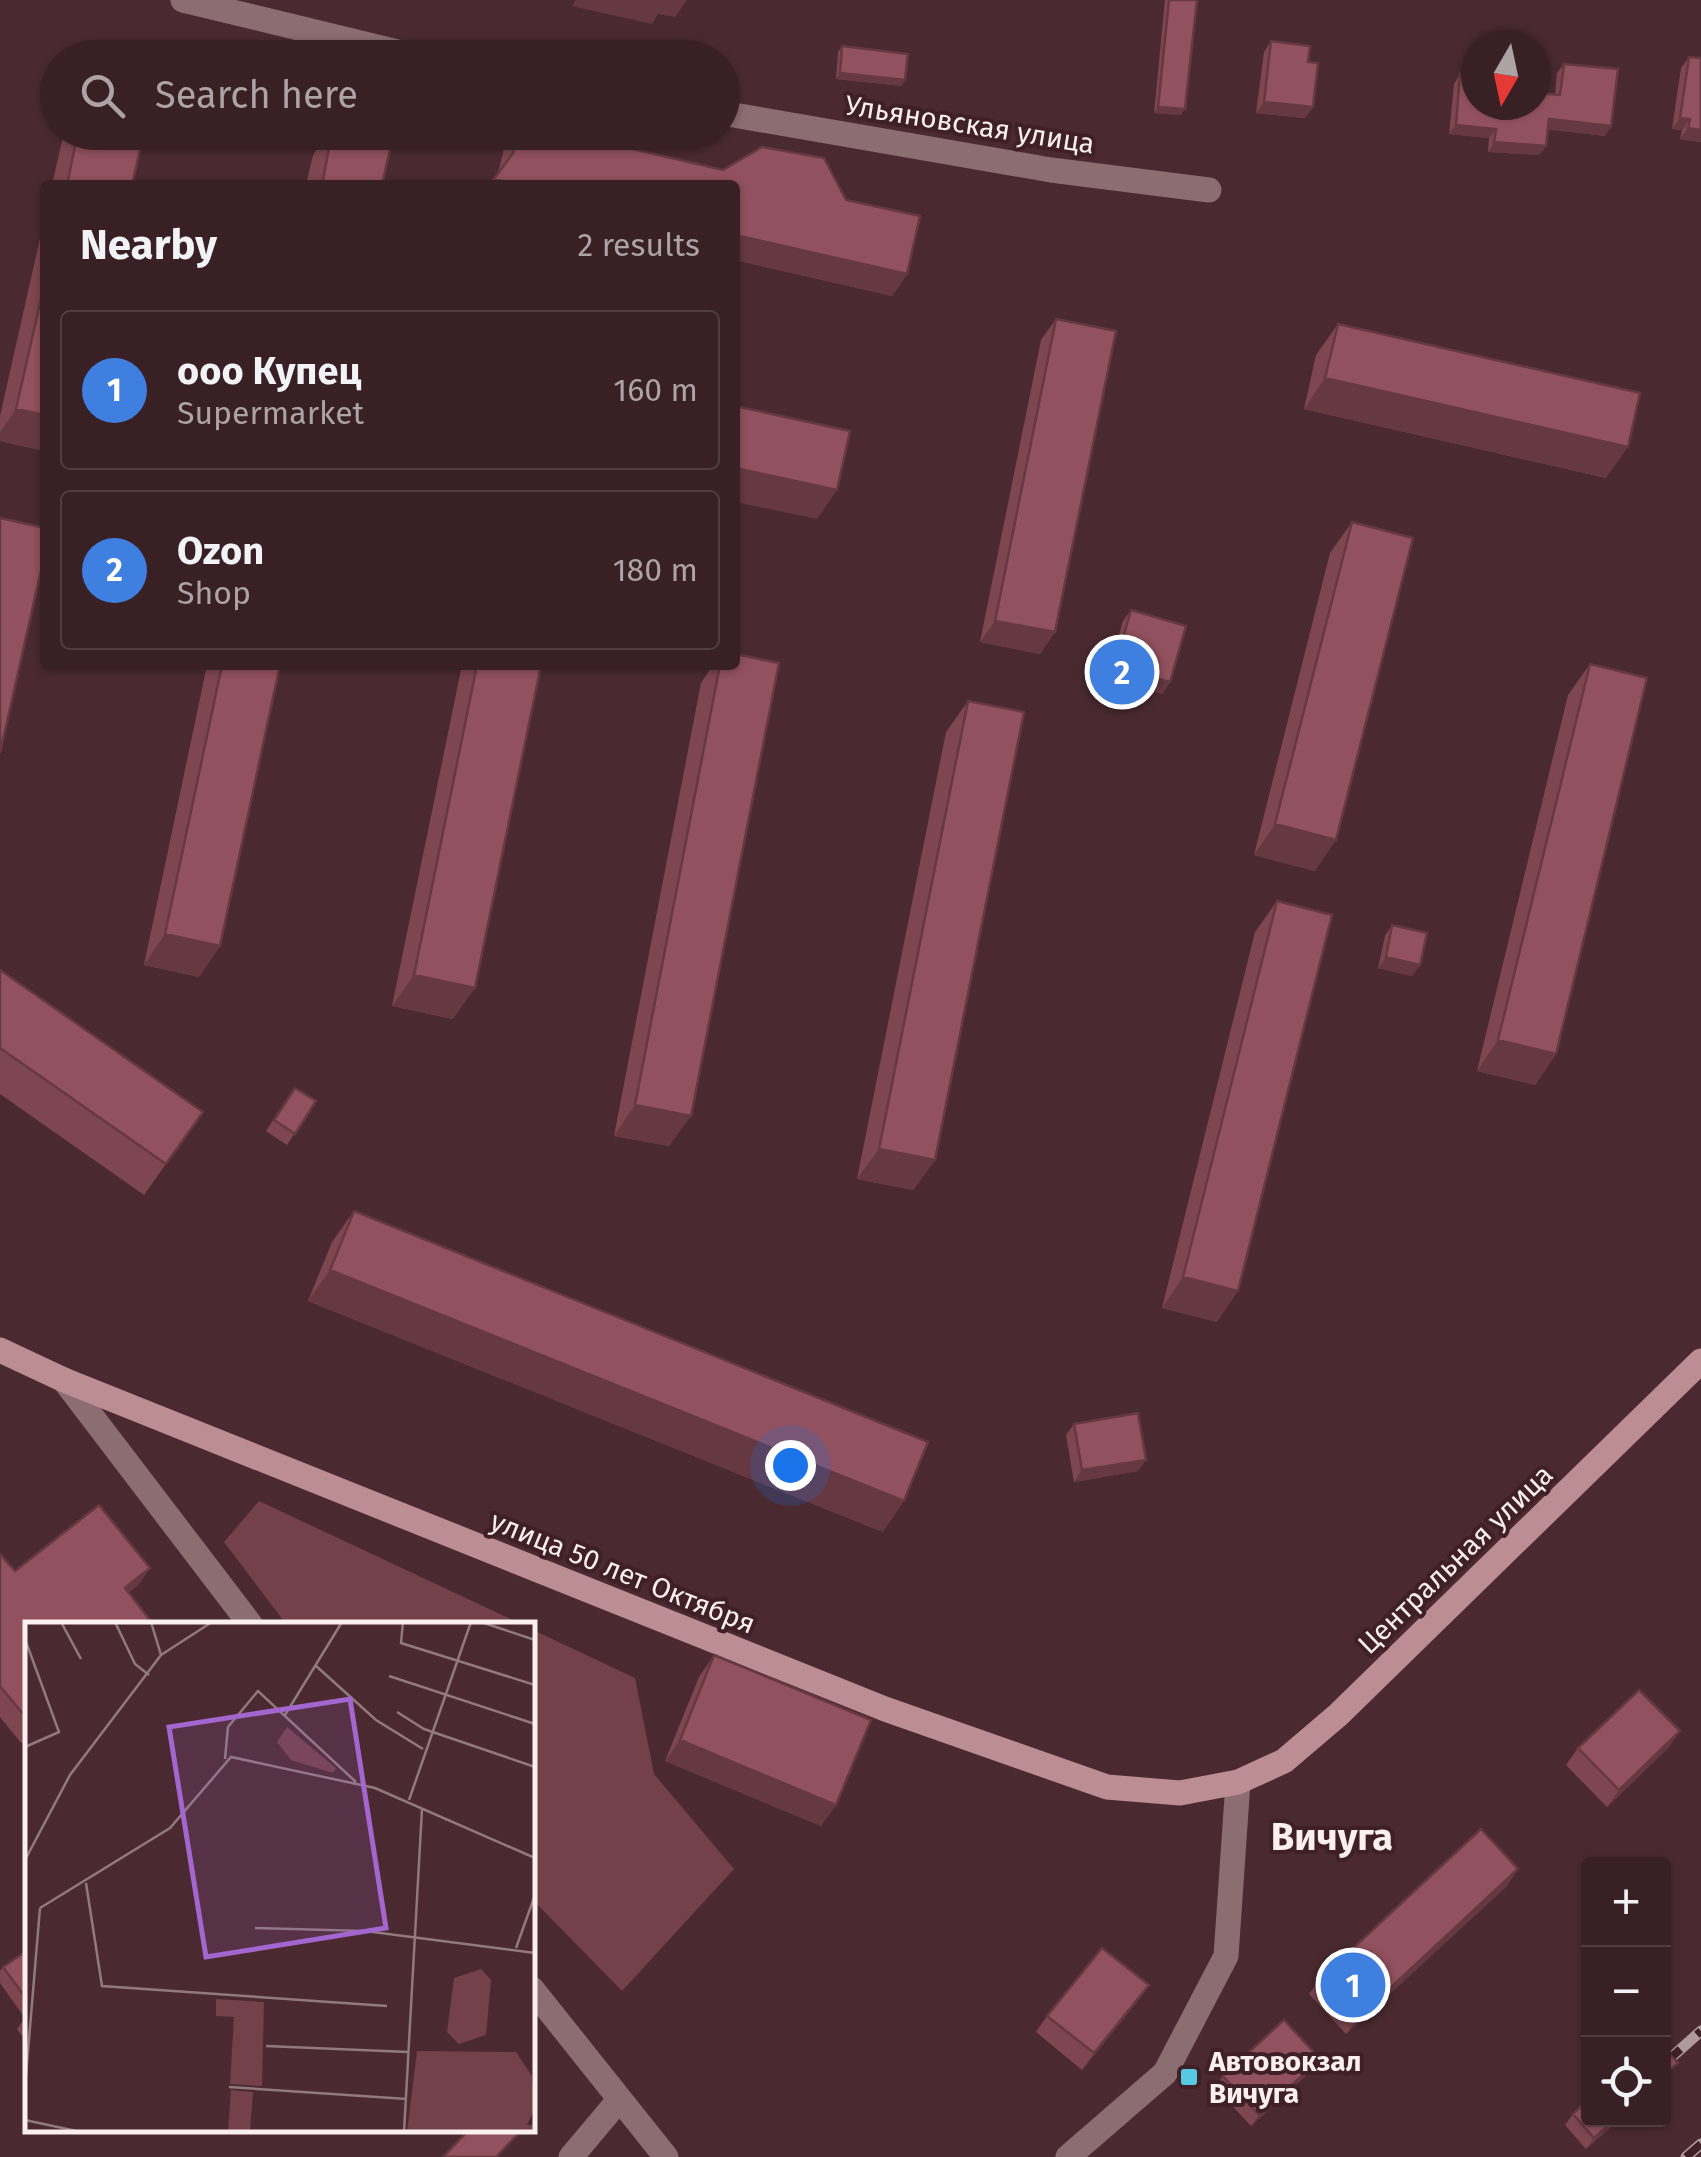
<!DOCTYPE html>
<html lang="en">
<head>
<meta charset="utf-8">
<style>
  :root { --surface:#382024; --page:#432d31; --text:#f1f3f6; --muted:#aba3a6; --line:#523e41; --accent:#ea580c }
  body { margin:0; font-family:"Fira Sans",sans-serif; background:var(--page); color:var(--text) }
  .controls { position:absolute; right:30px; bottom:30px; display:grid; overflow:hidden; border-radius:10px; box-shadow:0 2px 8px #0004 }
  .controls button { width:90px; height:90px; display:grid; place-items:center; padding:0; border:0; border-bottom:2px solid var(--line); background:var(--surface); color:var(--text); font:50px sans-serif }
  .compass { position:absolute; left:1461px; top:30px; width:90px; height:90px; border-radius:50%; background:var(--surface); box-shadow:0 2px 8px #0004; rotate:189deg }
  .you { position:absolute; left:790px; top:1465px; width:35px; height:35px; margin:-25px; border:8px solid #fff; border-radius:50%; background:#1a73e8; box-shadow:0 0 0 15px #1a73e833 }
  .badge { display:grid; place-items:center; width:65px; height:65px; border-radius:50%; background:var(--accent); color:#fff; font-size:32px; font-weight:700 }
  .pin { position:absolute; translate:-50% -50%; border:5px solid #fff; box-shadow:0 2px 10px #0006 }
  .list { margin:0; padding:0; list-style:none }
  h2 { display:flex; justify-content:space-between; align-items:center; height:130px; margin:0; padding:0 40px; font-size:42px }
  h2 small { font-size:32px; font-weight:400; color:var(--muted) }
  .list li { display:grid; grid-template-columns:65px 1fr auto; gap:30px; align-items:center; box-sizing:border-box; height:160px; margin:0 20px 20px; padding:0 20px; border:2px solid var(--line); border-radius:10px }
  .list b { display:block; font-size:38px; white-space:nowrap }
  .list p { margin:0; font-size:32px; white-space:nowrap; color:var(--muted) }
  .list em { font-size:32px; font-style:normal; color:var(--muted) }
  .icon { flex:none; width:55px; height:55px; fill:none; stroke:currentColor; stroke-width:2; stroke-linecap:round; stroke-linejoin:round }
  .map { position:relative; flex:none; width:1701px; height:2157px; overflow:hidden }
  .search { position:absolute; background:var(--surface); box-shadow:0 2px 8px #0004; left:40px; top:40px; width:700px; height:110px; display:flex; align-items:center; gap:25px; box-sizing:border-box; padding:0 35px; border-radius:55px; color:var(--muted); font-size:38px }
  .panel { position:absolute; background:var(--surface); box-shadow:0 2px 8px #0004; left:40px; top:180px; width:700px; height:490px; border-radius:10px }
  .map>svg:first-child { display:block }
  .green { fill:#74404a }
  .lines { fill:none; stroke-linecap:round; stroke-linejoin:round }
  .minor { stroke:#8c6d72; stroke-width:25 }
  .tertiary { stroke:#8c6d72; stroke-width:25 }
  .secondary { stroke:#bd8d94; stroke-width:25 }
  .rail-casing { stroke:#af9a9d; stroke-width:11 }
  .rail { stroke:#3f2026; stroke-width:8; stroke-dasharray:22; stroke-linecap:butt }
  .wall { fill:#7e4651 }
  .shaded-wall { fill:#663942 }
  .building { fill:#92515e; stroke:#663942; stroke-width:2.5 }
  .poi-dot { fill:#58c9e3; stroke:#3f2026; stroke-width:4 }
  .labels { text-anchor:middle; stroke-width:8; stroke-linejoin:round; paint-order:stroke }
  .street-label { font-size:28px; fill:#fceff0; stroke:#3f2026 }
  .poi-label { font-size:28px; font-weight:bold; fill:#fceff0; stroke:#3f2026; text-anchor:start }
  .district-label { font-size:38px; font-weight:bold; fill:#fceff0; stroke:#3f2026 }
  .inset-road { fill:none; stroke:#91797d; stroke-width:2.5 }
  .view { fill:#a266ce; fill-opacity:0.15; stroke:#a266ce; stroke-width:5 }
  .inset-edge { fill:none; stroke:#fceff0; stroke-width:5 }
</style>
</head>
<body>
<div class="map">
<svg width="1701" height="2157" viewBox="0 0 1701 2157">
  <rect width="100%" height="100%" fill="#4a2a30"/>
  <path class="green" d="M259 1501 521 1624H286L224 1542Z
    M533 1630 635 1678 654 1774 734 1869 622 1991 533 1900Z"/>
  <g class="lines">
    <path class="minor" d="M183 0 422 58
      M722 113 1051 170 1209 190
      M571 2157 619 2100"/>
    <path class="tertiary" d="M64 1380 250 1624
      M532 1989 666 2157
      M1068 2157 1165 2073 1226 1956 1238 1782"/>
    <path class="secondary" d="M0 1350 64 1380 885 1709 1107 1787 1180 1793 1238 1782 1284 1761 1338 1715 1701 1361"/>
    <defs>
      <path id="rail" d="M1664 2064 1701 2031
        M1686 2157 1701 2144"/>
    </defs>
    <use href="#rail" class="rail-casing"/>
    <use href="#rail" class="rail"/>
  </g>
  <path class="wall" d="M1165 0H1197L1181 115 1154 113Z
    M1271 41 1308 62 1313 107 1305 118 1256 113 1264 52Z
    M842 46 902 86 836 79 838 52Z
    M1689 57 1701 58V142L1680 139 1682 130 1672 129 1681 68Z
    M1564 64 1611 126 1605 136 1548 129 1546 146 1539 155 1488 152 1489 138 1449 134 1454 84 1460 74 1476 105 1555 95 1557 73Z
    M64 132H144L132 185H52Z
    M328 132H376L382 185H306L313 155Z
    M513 132H559L723 170 762 147 824 158 846 200 920 216 907 274 892 296 735 260V185H490L498 173 505 145Z
    M45 216V451L0 441V416Z
    M1056 319 1055 632 1040 654 980 642 1041 340Z
    M1338 324 1606 478 1304 409 1316 355Z
    M1352 522 1315 871 1254 855 1330 553Z
    M1131 610 1170 682 1162 694 1107 677 1123 621Z
    M1590 664 1556 1054 1535 1085 1477 1071 1568 695Z
    M207 665H280L220 946 199 977 144 965Z
    M462 665H541L453 1019 392 1006Z
    M713 665H735L669 1146 614 1136 701 683Z
    M968 701 935 1160 913 1190 857 1179 946 732Z
    M1277 901 1217 1322 1162 1308 1255 932Z
    M1392 925 1420 965 1412 976 1378 968 1385 936Z
    M0 970 203 1112 144 1195 0 1094Z
    M295 1088 316 1101 287 1145 266 1131Z
    M354 1211 883 1532 308 1301 332 1242Z
    M1074 1424 1138 1471 1074 1482 1066 1435Z
    M0 1554 15 1571 150 1568 138 1585 128 1593 28 1624V1738L21 1743 0 1717Z
    M714 1655 836 1805 821 1826 665 1761 699 1677Z
    M1680 1731 1668 1748 1607 1807 1566 1765 1578 1748Z
    M1507 1886 1346 2034 1309 1994 1321 1978Z
    M28 1950V2044L17 2029 25 2018 0 1983V1971L3 1967Z
    M1137 2002 1082 2070 1036 2032 1047 2016Z
    M1312 2070 1251 2126 1215 2087 1223 2076Z
    M1573 2114 1588 2120H1619L1586 2149 1565 2125Z"/>
  <path class="shaded-wall" d="M576 0H687L675 17 658 14 652 24 572 6Z
    M840 73 905 80 902 86 836 79Z
    M1264 102 1313 107 1305 118 1256 113Z
    M1158 107 1185 109 1181 115 1154 113Z
    M1680 118 1690 119 1682 130 1672 129Z
    M1549 119 1611 126 1605 136 1542 129Z
    M1456 125 1496 129 1489 138 1449 134Z
    M1688 128 1701 130V142L1680 139Z
    M1494 142 1546 146 1539 155 1488 152Z
    M494 179 520 185H490Z
    M735 235 907 274 892 296 735 260Z
    M1325 378 1628 447 1606 478 1304 409Z
    M16 409 45 415V451L0 441V432Z
    M735 468 837 490 817 519 735 502Z
    M995 621 1055 632 1040 654 980 642Z
    M1115 666 1170 682 1162 694 1107 677Z
    M1275 824 1336 840 1315 871 1254 855Z
    M165 934 220 946 199 977 144 965Z
    M1386 957 1420 965 1412 976 1378 968Z
    M414 975 475 988 453 1019 392 1006Z
    M1498 1040 1556 1054 1535 1085 1477 1071Z
    M635 1105 691 1116 669 1146 614 1136Z
    M879 1149 935 1160 913 1190 857 1179Z
    M330 1270 904 1501 883 1532 308 1301Z
    M1183 1277 1238 1291 1217 1322 1162 1308Z
    M1146 1460 1138 1471 1074 1482 1082 1470Z
    M150 1568 138 1585 113 1605 125 1588Z
    M1680 1731 1668 1748 1607 1807 1619 1790Z
    M680 1740 836 1805 821 1826 665 1761Z
    M1518 1869 1507 1886 1346 2034 1358 2018Z
    M1149 1985 1137 2002 1082 2070 1094 2053Z
    M1320 2059 1312 2070 1251 2126 1259 2115Z
    M1614 2120H1619L1586 2149 1594 2138Z"/>
  <path class="building" d="M1169 0H1197L1185 109 1158 107Z
    M1271 41 1310 46 1308 62 1318 63 1313 107 1264 102Z
    M842 46 908 54 905 80 840 73Z
    M1689 57 1701 58V130L1688 128 1690 119 1680 118Z
    M1564 64 1618 69 1611 126 1549 119 1546 146 1494 142 1496 129 1456 125 1460 74 1476 76V105H1536V93L1560 95Z
    M78 132H144L132 185H67Z
    M332 132H376L393 136 382 185H322Z
    M518 132H559L723 170 762 147 824 158 846 200 920 216 907 274 735 235V185H520L494 179 513 153Z
    M45 281V415L16 409Z
    M1056 319 1116 331 1055 632 995 621Z
    M1338 324 1640 393 1628 447 1325 378Z
    M735 406 850 431 837 490 735 468Z
    M0 518 45 528V553L0 753Z
    M1352 522 1413 538 1336 840 1275 824Z
    M1131 610 1186 626 1170 682 1115 666Z
    M735 654 779 663 691 1116 635 1105 720 665H735Z
    M1590 664 1647 678 1556 1054 1498 1040Z
    M222 665H280L220 946 165 934Z
    M477 665H541L475 988 414 975Z
    M968 701 1024 712 935 1160 879 1149Z
    M1277 901 1332 915 1238 1291 1183 1277Z
    M1392 925 1427 933 1420 965 1386 957Z
    M0 970 203 1112 166 1164 0 1048Z
    M295 1088 316 1101 295 1134 274 1120Z
    M354 1211 928 1442 904 1501 330 1270Z
    M1138 1413 1146 1460 1082 1470 1074 1424Z
    M99 1505 150 1568 125 1588 153 1624H28V1720L0 1686V1554L15 1571Z
    M714 1655 871 1720 836 1805 680 1740Z
    M1639 1690 1680 1731 1619 1790 1578 1748Z
    M1481 1829 1518 1869 1358 2018 1321 1978Z
    M1102 1948 1149 1985 1094 2053 1047 2016Z
    M28 1950V2001L3 1967Z
    M1284 2020 1320 2059 1259 2115 1223 2076Z
    M1664 2048 1678 2063 1664 2075Z
    M1588 2099V2120H1614L1594 2138 1573 2114Z
    M469 2130H511L517 2135 496 2157H443Z"/>
  <rect class="poi-dot" x="1179" y="2067" width="20" height="20" rx="5"/>
  <g class="labels">
    <g class="street-label">
      <text transform="translate(970 124) rotate(9)" y="10">Ульяновская улица</text>
      <text transform="translate(1455 1559) rotate(-44)" y="10">Центральная улица</text>
      <text transform="translate(623 1572) rotate(22)" y="10">улица 50 лет Октября</text>
    </g>
    <g class="poi-label">
      <text x="1209" y="2071">Автовокзал<tspan x="1209" dy="32">Вичуга</tspan></text>
    </g>
    <g class="district-label">
      <text x="1332" y="1850">Вичуга</text>
    </g>
  </g>
  <g transform="translate(25 1622)">
    <rect width="510" height="510" fill="#4a2a30"/>
    <path d="M262 105 311 146 308 151 266 138 252 120ZM456 347 466 358 461 413 434 422 422 410 429 356ZM191 377 239 380 237 464 205 462 209 395 191 394ZM392 429 491 430 507 454 510 486 502 503H509L510 493V510H382ZM206 468 228 470 225 510H203Z" fill="#74404a"/>
    <path class="inset-road" d="M36 0 56 37M90 0 110 42 124 53M126 0 136 33M378 0 376 21 510 63M456 0 510 18M0 17 34 110 0 125M136 33 187 0M290 43 351 98 398 127M364 54 510 102M372 90 399 107 510 145M260 93 317 0M200 137 203 105 233 69 331 160M384 178 446 0M0 238 45 153 136 33M61 261 77 364 362 384M15 286 145 206 206 135 350 166 510 236M230 306 340 309 510 331M491 326 510 273M241 424 383 430M0 465 15 286M204 465 382 477M0 498 56 510M379 510 397 187"/>
    <path class="view" d="M325 77 361 306 181 335 144 105Z"/>
    <rect width="510" height="510" class="inset-edge"/>
  </g>
</svg>
<div class="controls">
<button>+</button>
<button>−</button>
<button><svg class="icon" aria-label="locate" viewBox="0 0 24 24"><circle cx="12" cy="12" r="6"/><path d="M12 2v4M12 18v4M2 12h4M18 12h4"/></svg></button>
</div>
<svg class="compass" viewBox="-18 -18 36 36"><path d="M0-13l5 13h-10z" fill="#e53935"/><path d="M0 13l5-13h-10z" fill="#aba3a6"/></svg>
<div class="you"></div>
<div class="pin badge" style="left:1353px;top:1985px;background:#3f7fe0">1</div>
<div class="pin badge" style="left:1122px;top:672px;background:#3f7fe0">2</div>
<div class="search"><svg class="icon" aria-label="search" viewBox="0 0 24 24"><circle cx="10" cy="10" r="6"/><path d="M15 15l6 6"/></svg>Search here</div>
<section class="panel">
<h2>Nearby<small>2 results</small></h2>
<ul class="list">
<li><span class="badge" style="background:#3f7fe0">1</span><div><b>ооо Купец</b><p>Supermarket</p></div><em>160 m</em></li>
<li><span class="badge" style="background:#3f7fe0">2</span><div><b>Ozon</b><p>Shop</p></div><em>180 m</em></li>
</ul>
</section>
</div>
</body>
</html>
